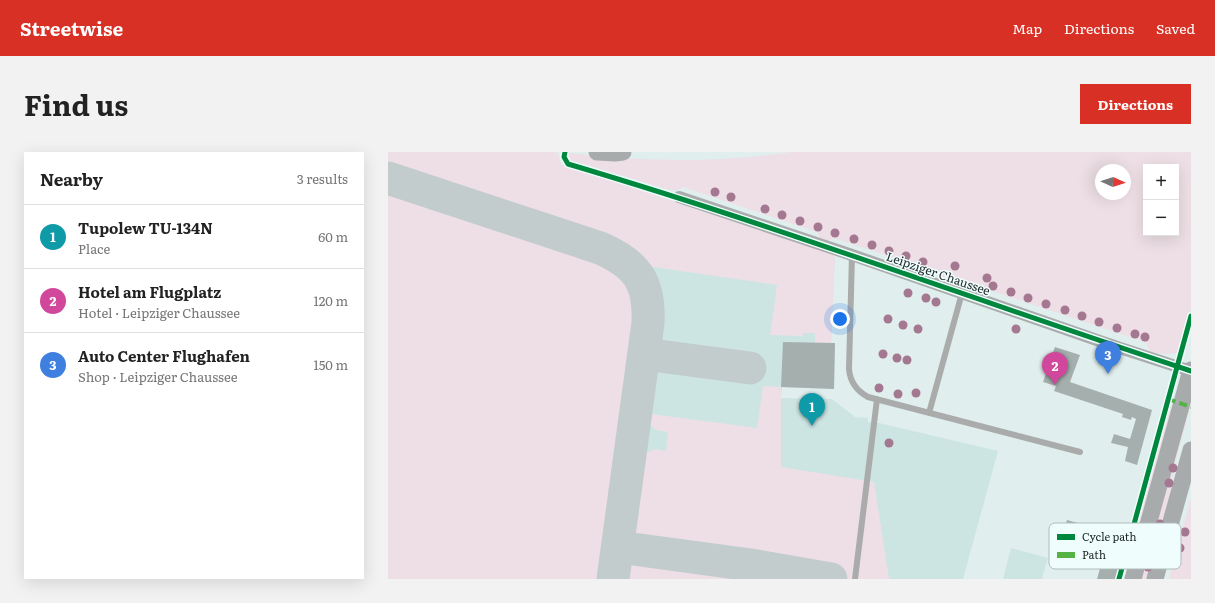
<!DOCTYPE html>
<html lang="en">
<head>
<meta charset="utf-8">
<style>
  :root { --surface:#fff; --page:#f2f2f2; --text:#222; --muted:#767676; --line:#e0e0e0; --accent:#d93025 }
  body { margin:0; font-family:Literata,serif; background:var(--page); color:var(--text) }
  .controls { position:absolute; right:12px; top:12px; display:grid; overflow:hidden; border-radius:0px; box-shadow:0 4px 16px #0002 }
  .controls button { width:36px; height:36px; display:grid; place-items:center; padding:0; border:0; border-bottom:1px solid var(--line); background:var(--surface); color:var(--text); font:20px sans-serif }
  .compass { position:absolute; left:707px; top:12px; width:36px; height:36px; border-radius:50%; background:var(--surface); box-shadow:0 4px 16px #0002; rotate:93deg }
  .you { position:absolute; left:452px; top:167px; width:14px; height:14px; margin:-10px; border:3px solid #fff; border-radius:50%; background:#1a73e8; box-shadow:0 0 0 6px #1a73e833 }
  .badge { display:grid; place-items:center; width:26px; height:26px; border-radius:50%; background:var(--accent); color:#fff; font-size:13px; font-weight:700 }
  .pin { position:absolute; translate:-50% -33px; filter:drop-shadow(0 1px 2px #0008) }
  .pin::after { content:''; position:absolute; top:21px; width:14px; height:12px; background:inherit; clip-path:polygon(0 0,100% 0,50% 100%) }
  .list { margin:0; padding:0; list-style:none }
  h2 { display:flex; justify-content:space-between; align-items:center; height:52px; margin:0; padding:0 16px; font-size:17px }
  h2 small { font-size:13px; font-weight:400; color:var(--muted) }
  .list li { display:grid; grid-template-columns:26px 1fr auto; gap:12px; align-items:center; box-sizing:border-box; height:64px; padding:0 16px; border-top:1px solid var(--line) }
  .list b { display:block; font-size:15px; white-space:nowrap }
  .list p { margin:0; font-size:13px; white-space:nowrap; color:var(--muted) }
  .list em { font-size:13px; font-style:normal; color:var(--muted) }
  .map { position:relative; flex:none; width:803px; height:427px; overflow:hidden; border-radius:0px }
  header { display:flex; align-items:center; gap:24px; box-sizing:border-box; height:56px; padding:0 20px; background:var(--accent); color:#fff }
  header strong { font-size:19px }
  nav { display:flex; gap:22px; margin-inline-start:auto; font-size:14px }
  .intro { display:flex; align-items:center; justify-content:space-between; box-sizing:border-box; height:96px; padding:0 24px }
  h1 { margin:0; font-size:28px }
  .button { padding:10px 18px; border-radius:0px; background:var(--accent); color:#fff; font-size:14px; font-weight:700 }
  main { display:flex; gap:24px; padding:0 24px }
  aside { flex:1; background:var(--surface); border-radius:0px; box-shadow:0 4px 16px #0002 }
  .map>svg:first-child { display:block }
  .built { fill:#cce5e3 }
  .green { fill:#eddfe5; fill-rule:evenodd }
  .lines { fill:none; stroke-linecap:round; stroke-linejoin:round }
  .taxiway { stroke:#c2cccc; stroke-width:33 }
  .building { fill:#a4afae }
  .service { stroke:#aaacac; stroke-width:6 }
  .minor { stroke:#aaacac; stroke-width:12 }
  .secondary { stroke:#a8abac; stroke-width:17 }
  .quiet { stroke:#55b245; stroke-width:4; stroke-dasharray:8 4; stroke-linecap:butt }
  .cycleway-casing { stroke:#effefd; stroke-width:8 }
  .cycleway { stroke:#00873e; stroke-width:5 }
  .tree { fill:#a57891 }
  .labels { text-anchor:middle; stroke-width:3; stroke-linejoin:round; paint-order:stroke }
  .street-label { font-size:12px; fill:#1c2525; stroke:#effefd }
  .key { fill:#effefd; stroke:#b0bdbc; stroke-width:1 }
  .key-label { font-size:11px; fill:#1c2525 }
</style>
</head>
<body>
<header>
<strong>Streetwise</strong>
<nav><a>Map</a><a>Directions</a><a>Saved</a></nav>
</header>
<div class="intro"><h1>Find us</h1><a class="button">Directions</a></div>
<main>
<aside>
<h2>Nearby<small>3 results</small></h2>
<ul class="list">
<li><span class="badge" style="background:#0f9aa8">1</span><div><b>Tupolew TU-134N</b><p>Place</p></div><em>60 m</em></li>
<li><span class="badge" style="background:#d1479c">2</span><div><b>Hotel am Flugplatz</b><p>Hotel · Leipziger Chaussee</p></div><em>120 m</em></li>
<li><span class="badge" style="background:#3f7fe0">3</span><div><b>Auto Center Flughafen</b><p>Shop · Leipziger Chaussee</p></div><em>150 m</em></li>
</ul>
</aside>
<div class="map">
<svg width="803" height="427" viewBox="0 0 803 427">
  <rect width="100%" height="100%" fill="#e0eeed"/>
  <path class="built" d="M0 0 447 103 443 191H447L446 237 394 235 393 246 444 247 467 265 480 266V270L491 271 610 299 575 427H0Z
    M623 396 660 406 654 426 656 427H615Z"/>
  <path class="green" d="M0 0H165L170 1 173 12 447 103 443 191H427V181H415V184L382 183 389 133 258 114C250 100 240 92 225 86L0 10Z
    M403 0H803V156L791 201 777 202 763 200 757 190 604 139 599 142 590 139 587 134 570 128 563 130 555 128 552 121 446 86 440 89 432 86 429 80 295 35 288 39 276 36 182 8 181 1C255 10 330 11 403 0ZM758 15H788V81H758ZM713 18H737V42H713Z
    M0 41 204 108C237 122 249 138 246 174L211 427H0Z
    M375 234 393 235V315L486 330 501 427H240L256 300H261L267 297 278 299 280 280 268 278 262 273 263 262 369 276Z
    M784 253 786 254 745 403 741 402 781 255Z
    M799 258 801 259 787 312 780 355 761 427H752Z
    M803 346V427H781Z"/>
  <g class="lines">
    <path class="taxiway" d="M0 26 212 96C249 112 262 130 260 171L225 427
      M256 202 362 216
      M230 395 363 413 443 427"/>
  </g>
  <path class="building" d="M395 190 447 191 446 237 393 235Z
    M667 195 692 203 682 230 764 258 749 313 737 309 740 295 723 291 726 282 742 287 748 267 744 265 743 268 734 265 735 262 666 239 668 234 655 230 661 213 672 217 675 210 663 206Z
    M679 368 729 382 722 408 733 411 729 427H709L718 395 675 382Z"/>
  <g class="lines">
    <path class="service" d="M464 103 461 217C462 229 469 239 480 245L692 300
      M541 261 574 141
      M467 427 489 247"/>
    <path class="minor" d="M291 45 464 103 726 194 803 219"/>
    <path class="secondary" d="M209 0 227 1 235 0
      M745 427 803 218
      M767 427 803 298"/>
    <path class="quiet" d="M780 247 803 255"/>
    <defs>
      <path id="cycleway" d="M177 0 176 5 180 12C390 74 595 151 803 219
        M731 427 803 164"/>
    </defs>
    <use href="#cycleway" class="cycleway-casing"/>
    <use href="#cycleway" class="cycleway"/>
  </g>
  <g class="tree">
    <circle cx="327" cy="40" r="4.5"/>
    <circle cx="343" cy="45" r="4.5"/>
    <circle cx="377" cy="57" r="4.5"/>
    <circle cx="394" cy="63" r="4.5"/>
    <circle cx="412" cy="69" r="4.5"/>
    <circle cx="430" cy="75" r="4.5"/>
    <circle cx="447" cy="81" r="4.5"/>
    <circle cx="466" cy="87" r="4.5"/>
    <circle cx="484" cy="93" r="4.5"/>
    <circle cx="501" cy="99" r="4.5"/>
    <circle cx="518" cy="104" r="4.5"/>
    <circle cx="535" cy="110" r="4.5"/>
    <circle cx="567" cy="114" r="4.5"/>
    <circle cx="599" cy="126" r="4.5"/>
    <circle cx="605" cy="134" r="4.5"/>
    <circle cx="623" cy="140" r="4.5"/>
    <circle cx="520" cy="141" r="4.5"/>
    <circle cx="538" cy="146" r="4.5"/>
    <circle cx="640" cy="146" r="4.5"/>
    <circle cx="548" cy="150" r="4.5"/>
    <circle cx="658" cy="152" r="4.5"/>
    <circle cx="677" cy="158" r="4.5"/>
    <circle cx="694" cy="164" r="4.5"/>
    <circle cx="500" cy="167" r="4.5"/>
    <circle cx="711" cy="170" r="4.5"/>
    <circle cx="515" cy="173" r="4.5"/>
    <circle cx="729" cy="176" r="4.5"/>
    <circle cx="530" cy="177" r="4.5"/>
    <circle cx="628" cy="177" r="4.5"/>
    <circle cx="747" cy="182" r="4.5"/>
    <circle cx="757" cy="185" r="4.5"/>
    <circle cx="495" cy="202" r="4.5"/>
    <circle cx="509" cy="206" r="4.5"/>
    <circle cx="519" cy="208" r="4.5"/>
    <circle cx="491" cy="236" r="4.5"/>
    <circle cx="528" cy="241" r="4.5"/>
    <circle cx="510" cy="242" r="4.5"/>
    <circle cx="501" cy="291" r="4.5"/>
    <circle cx="785" cy="316" r="4.5"/>
    <circle cx="781" cy="331" r="4.5"/>
    <circle cx="772" cy="372" r="4.5"/>
    <circle cx="797" cy="380" r="4.5"/>
    <circle cx="792" cy="396" r="4.5"/>
    <circle cx="760" cy="415" r="4.5"/>
  </g>
  <g class="labels">
    <g class="street-label">
      <text transform="translate(550 122) rotate(19)" y="4">Leipziger Chaussee</text>
    </g>
  </g>
  <rect x="661" y="371" width="132" height="46" rx="6" class="key"/>
  <rect x="669" y="382" width="18" height="6" fill="#00873e"/>
  <rect x="669" y="400" width="18" height="6" fill="#55b245"/>
  <g class="key-label">
    <text x="694" y="389">Cycle path</text>
    <text x="694" y="407">Path</text>
  </g>
</svg>
<div class="controls">
<button>+</button>
<button>−</button>
</div>
<svg class="compass" viewBox="-18 -18 36 36"><path d="M0-13l5 13h-10z" fill="#e53935"/><path d="M0 13l5-13h-10z" fill="#767676"/></svg>
<div class="you"></div>
<div class="pin badge" style="left:424px;top:274px;background:#0f9aa8">1</div>
<div class="pin badge" style="left:667px;top:233px;background:#d1479c">2</div>
<div class="pin badge" style="left:720px;top:222px;background:#3f7fe0">3</div>
</div>
</main>
</body>
</html>
